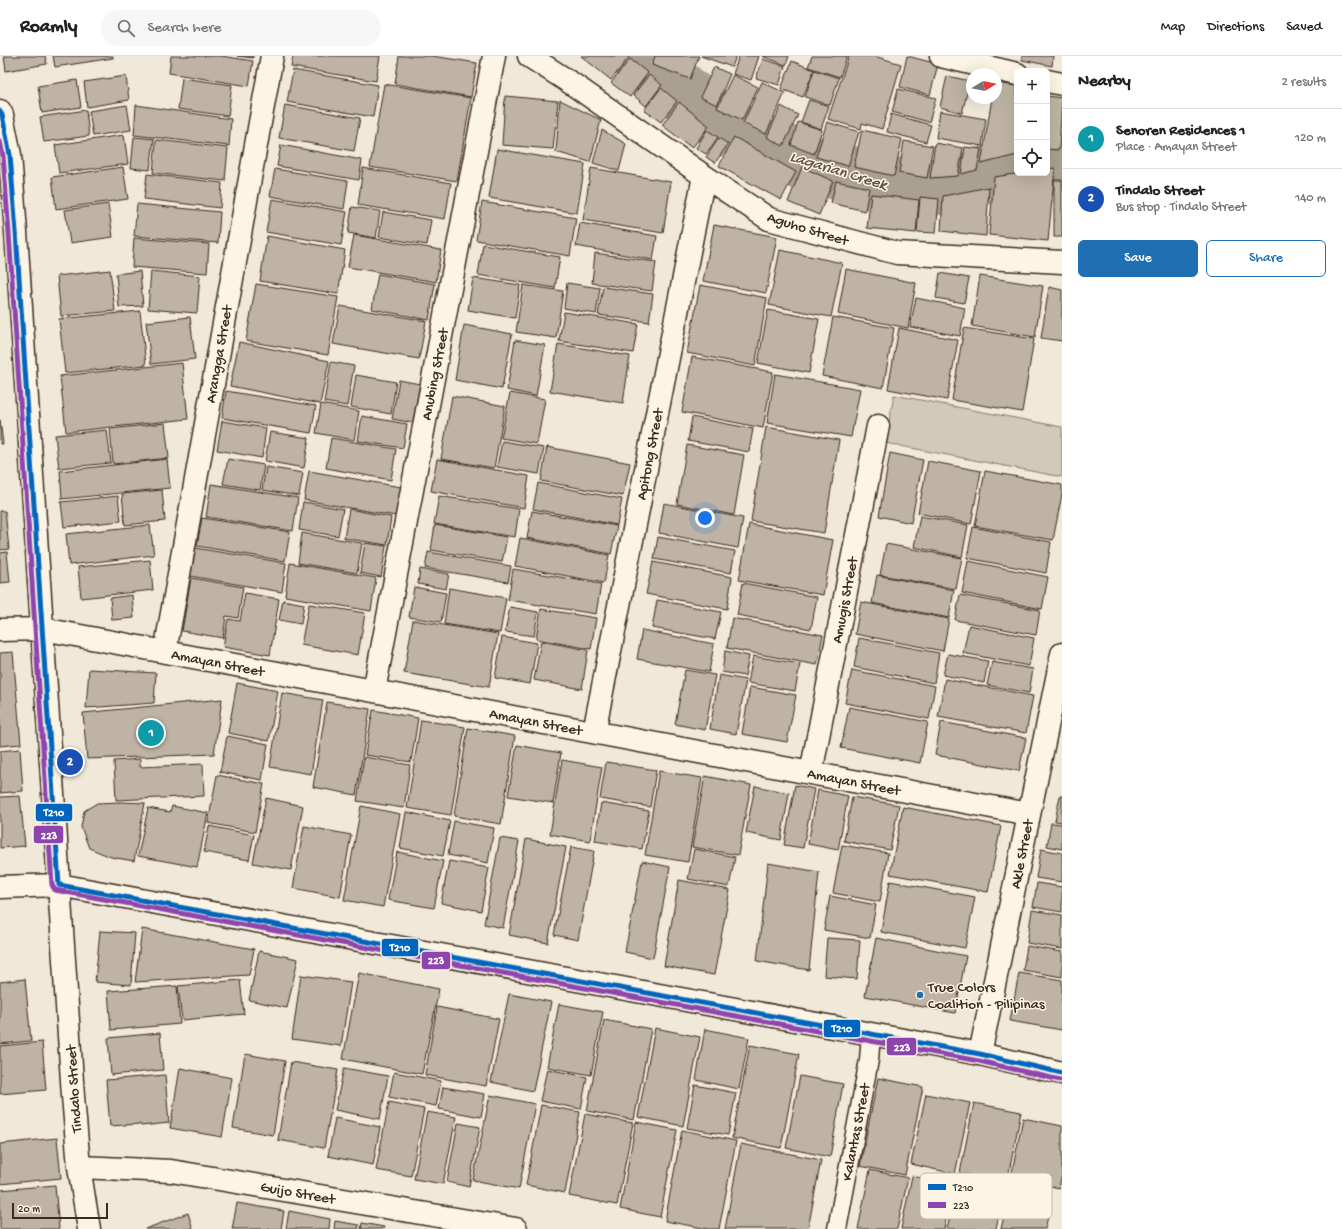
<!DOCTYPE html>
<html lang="en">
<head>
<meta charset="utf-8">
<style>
  :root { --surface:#fff; --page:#f6f6f6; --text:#222; --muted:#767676; --line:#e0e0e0; --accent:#1f6fb2 }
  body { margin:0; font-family:"Gochi Hand",sans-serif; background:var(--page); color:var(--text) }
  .controls { position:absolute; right:12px; top:12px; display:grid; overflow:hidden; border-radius:6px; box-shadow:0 4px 16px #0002 }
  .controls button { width:36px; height:36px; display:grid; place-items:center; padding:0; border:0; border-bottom:1px solid var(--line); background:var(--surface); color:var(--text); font:20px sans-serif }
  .compass { position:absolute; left:966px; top:12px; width:36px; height:36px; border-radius:50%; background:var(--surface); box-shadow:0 4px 16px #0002; rotate:80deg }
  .scale { position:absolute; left:12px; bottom:10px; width:96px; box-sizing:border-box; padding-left:4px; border:2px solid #3b2a1e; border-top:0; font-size:11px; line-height:14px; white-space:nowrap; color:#3b2a1e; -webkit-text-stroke:3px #fcf5e5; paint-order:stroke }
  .you { position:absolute; left:705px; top:462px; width:14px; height:14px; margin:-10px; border:3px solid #fff; border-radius:50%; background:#1a73e8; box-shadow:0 0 0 6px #1a73e833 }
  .badge { display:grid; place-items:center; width:26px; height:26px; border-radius:50%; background:var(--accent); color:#fff; font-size:13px; font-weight:700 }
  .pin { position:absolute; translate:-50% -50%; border:2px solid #fff; box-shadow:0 1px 4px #0006 }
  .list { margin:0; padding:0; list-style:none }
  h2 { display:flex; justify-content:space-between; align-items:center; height:52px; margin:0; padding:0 16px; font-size:17px }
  h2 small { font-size:13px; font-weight:400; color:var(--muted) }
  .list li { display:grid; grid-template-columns:26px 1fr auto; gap:12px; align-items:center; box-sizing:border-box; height:60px; padding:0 16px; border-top:1px solid var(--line) }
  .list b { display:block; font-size:15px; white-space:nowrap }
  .list p { margin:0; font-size:13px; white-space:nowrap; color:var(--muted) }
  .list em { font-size:13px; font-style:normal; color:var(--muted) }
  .actions { display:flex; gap:8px; padding:12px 16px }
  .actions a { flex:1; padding:9px 0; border:1px solid var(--accent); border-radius:6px; text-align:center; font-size:14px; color:var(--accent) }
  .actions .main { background:var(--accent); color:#fff }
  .icon { flex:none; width:22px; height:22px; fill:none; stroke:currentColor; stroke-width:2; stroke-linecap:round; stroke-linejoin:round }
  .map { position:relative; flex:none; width:1062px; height:1173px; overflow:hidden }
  header { display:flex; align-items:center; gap:24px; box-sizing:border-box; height:56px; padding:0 20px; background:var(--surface); border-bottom:1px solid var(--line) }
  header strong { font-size:19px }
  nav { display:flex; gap:22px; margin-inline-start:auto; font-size:14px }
  .search { width:280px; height:36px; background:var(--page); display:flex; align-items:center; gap:10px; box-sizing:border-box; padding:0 14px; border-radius:22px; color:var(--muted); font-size:15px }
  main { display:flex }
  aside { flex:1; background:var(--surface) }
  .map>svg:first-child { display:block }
  .green { fill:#d2c9ba; stroke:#867a6c }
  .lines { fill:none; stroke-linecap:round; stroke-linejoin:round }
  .river { stroke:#aaa091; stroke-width:58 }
  .building { fill:#beb3a4; stroke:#3b2a1e }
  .service-casing { stroke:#3b2a1e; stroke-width:21 }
  .minor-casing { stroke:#3b2a1e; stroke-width:25 }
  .tertiary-casing { stroke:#3b2a1e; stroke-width:25 }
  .service { stroke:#fcf5e5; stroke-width:18 }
  .minor { stroke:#fcf5e5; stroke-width:22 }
  .tertiary { stroke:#fcf5e5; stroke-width:22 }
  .bus-1-casing { stroke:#fcf5e5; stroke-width:8 }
  .bus-2-casing { stroke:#fcf5e5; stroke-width:8 }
  .bus-1 { stroke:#0065bd; stroke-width:5 }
  .bus-2 { stroke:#8e44ad; stroke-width:5 }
  .poi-dot { fill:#1f6fb2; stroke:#fcf5e5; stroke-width:1.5 }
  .labels { text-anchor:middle; stroke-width:3; stroke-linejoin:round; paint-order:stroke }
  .street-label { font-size:15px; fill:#3b2a1e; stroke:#fcf5e5 }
  .poi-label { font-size:15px; fill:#3b2a1e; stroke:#fcf5e5; text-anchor:start }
  .water-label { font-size:16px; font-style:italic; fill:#625346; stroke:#fcf5e5 }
  .key { fill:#fcf5e5; stroke:#c2b8a9; stroke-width:1 }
  .key-label { font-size:11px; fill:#3b2a1e }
  .line-badge { stroke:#fcf5e5; stroke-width:1.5 }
  .badge-label { font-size:11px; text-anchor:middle; font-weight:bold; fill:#fff }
</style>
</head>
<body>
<header>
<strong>Roamly</strong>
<div class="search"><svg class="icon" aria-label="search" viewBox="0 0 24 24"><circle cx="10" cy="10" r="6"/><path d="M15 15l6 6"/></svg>Search here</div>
<nav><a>Map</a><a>Directions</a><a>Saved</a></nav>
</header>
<main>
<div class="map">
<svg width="1062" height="1173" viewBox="0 0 1062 1173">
  <rect width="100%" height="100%" fill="#f0e9d9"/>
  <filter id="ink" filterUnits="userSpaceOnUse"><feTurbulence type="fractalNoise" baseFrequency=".025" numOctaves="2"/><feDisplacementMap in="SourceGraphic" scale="8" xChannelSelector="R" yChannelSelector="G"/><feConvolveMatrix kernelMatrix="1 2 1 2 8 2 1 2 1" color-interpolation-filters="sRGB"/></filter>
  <g filter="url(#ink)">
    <path class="green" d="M894 339 1062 371V421L885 387Z"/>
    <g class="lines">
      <path class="river" d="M639 0 722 69 806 107 894 130 921 133 972 124 1010 110 1017 109
        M1047 104 1062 106"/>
    </g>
    <path class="building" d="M4 0H45L47 8 6 15Z
      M53 0H113V2L55 11Z
      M171 0H221L253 5 249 30 169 17Z
      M237 0H253V2Z
      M293 0H380L376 25 291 11Z
      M399 0H432L477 7 471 41 395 28Z
      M581 0H630L611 24Z
      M655 0H699L690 23 652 9Z
      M701 0H736L732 11Z
      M739 0H759L751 24 733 18Z
      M762 0H789L786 9Z
      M812 0H847L840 21 808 11Z
      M849 0H874L901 8 882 73 862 67 861 73 828 63Z
      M907 0 938 8 930 39 900 31Z
      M1022 0H1053L1052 10 1022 4Z
      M630 3 648 17 630 41 611 27Z
      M763 3 785 10 779 29 756 22Z
      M792 5 814 14 803 41 781 33Z
      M714 11 730 18 717 49 700 41Z
      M293 14 378 29 373 61 287 46Z
      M814 14 839 22 830 49 805 41Z
      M649 19 662 29 646 50 633 39Z
      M733 19 758 31 742 64 717 52Z
      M126 20 129 44 87 51 84 26Z
      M947 20 970 25 962 57 940 51Z
      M182 22 232 29 228 60 178 53Z
      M77 24 81 51 42 57 38 30Z
      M762 26 785 37 766 78 743 67Z
      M996 27 1017 30V99L981 108 992 42H996Z
      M384 28 471 42 457 125 370 111Z
      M661 32 677 45 661 66 644 54Z
      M898 33 936 42 929 66 892 56Z
      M505 40 558 45 553 93 502 89Z
      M1047 40 1062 42 1059 94 1047 93Z
      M560 44 601 64 590 106 556 96Z
      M809 44 829 50 821 73 801 66Z
      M679 46 709 70 692 92 662 69Z
      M127 49 131 74 93 80 89 55Z
      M136 49 231 63 229 90 134 79Z
      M285 49 360 62 354 95 279 82Z
      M781 50 798 59 783 90 767 81Z
      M86 54 89 80 44 86 40 61Z
      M940 55 986 63 982 90 936 82Z
      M891 58 931 69 926 86 887 76Z
      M798 66 822 74 814 98 791 89Z
      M827 66 859 76 848 110 816 101Z
      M602 74 626 88 619 115 593 107Z
      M707 74 718 81 706 98 696 92Z
      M862 74 902 83 894 120 854 111Z
      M124 79 128 108 59 117 55 89Z
      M134 81 154 83 150 114 131 112Z
      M734 81 796 116 781 144 719 110Z
      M719 82 728 88 715 107 706 101Z
      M156 84 228 92 225 125 153 117Z
      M904 85 933 90 927 122 899 117Z
      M935 87 963 92 958 120 930 122Z
      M281 89 362 104 359 124 277 110Z
      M965 91 981 93 977 114 961 118Z
      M497 93 585 108 577 157 489 142Z
      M123 111 128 143 56 153 52 121Z
      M802 111 833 125 819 159 788 146Z
      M363 112 451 127 445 163 358 149Z
      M591 112 671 126 663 177 583 164Z
      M1055 112 1048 185 989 179 994 121 1022 117H1047V113Z
      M275 113 348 125 344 153 270 140Z
      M147 118 222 127 220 152 144 143Z
      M1054 124H1062V181H1054Z
      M836 125 869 132 865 155 831 147Z
      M989 131 986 180 941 175 943 140Z
      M871 138 919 144 916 177 867 172Z
      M920 141 939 143 936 177 917 176Z
      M272 143 347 156 341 189 266 176Z
      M482 146 576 162 570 200 476 184Z
      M108 148 113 181 70 187 65 154Z
      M137 148 220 156 218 187 134 180Z
      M352 151 380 155 376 182 348 177Z
      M383 156 431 164 427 189 379 181Z
      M580 167 657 180 653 204 576 190Z
      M714 169 777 181 766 237 703 225Z
      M354 179 441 194 436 226 348 211Z
      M267 180 345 194 338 238 260 225Z
      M134 182 209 188 207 217 132 211Z
      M483 188 560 201 555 232 478 219Z
      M780 194 842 207 831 261 769 249Z
      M595 197 656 206 652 235 592 227Z
      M846 213 916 227 908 272 838 258Z
      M110 214 115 255 61 260 57 220Z
      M140 215 143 250 119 251 116 218Z
      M151 215 200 220 197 257 148 253Z
      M940 217 969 222 964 247 936 242Z
      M378 218 435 228 429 264 372 253Z
      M980 220 1043 230 1035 281 972 270Z
      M473 222 520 229 515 262 468 254Z
      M567 227 600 232 596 258 564 252Z
      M256 228 338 241 328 299 246 285Z
      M523 229 563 235 556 282 516 276Z
      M700 229 767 242 755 310 687 297Z
      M603 231 653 238 649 266 598 259Z
      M1049 231 1062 234V285L1041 282Z
      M916 242 965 252 960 280 910 271Z
      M340 250 426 265 419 303 333 288Z
      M768 254 819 263 809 317 758 307Z
      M140 255 146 309 65 317 59 263Z
      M564 256 638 268 633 297 559 285Z
      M190 261 195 303 151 308 146 266Z
      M833 261 894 272 883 332 822 320Z
      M464 269 512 278 502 333 455 324Z
      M899 272 958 284 947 344 888 333Z
      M964 272 1034 283 1022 356 952 344Z
      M515 284 545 289 536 340 507 334Z
      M239 286 329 305 320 348 230 330Z
      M558 288 630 300 623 347 550 335Z
      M692 301 773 316 763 372 682 356Z
      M331 306 354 310 347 350 324 346Z
      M182 307 188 363 66 376 60 320Z
      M775 318 860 333 851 381 767 367Z
      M356 319 396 326 391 358 351 351Z
      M399 324 420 328 414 367 392 363Z
      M226 335 316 350 311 377 222 362Z
      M510 337 545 343 537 388 501 382Z
      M452 340 505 350 494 412 441 403Z
      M321 348 359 355 354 384 316 377Z
      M362 360 407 368 403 392 358 385Z
      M692 361 753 373 749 396 688 385Z
      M0 364 3 388H0Z
      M222 365 266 372 262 402 217 394Z
      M165 367 169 402 113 408 110 373Z
      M766 371 839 384 824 477 751 465Z
      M107 374 111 407 59 412 55 379Z
      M270 376 309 382 304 412 265 405Z
      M331 382 396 393 391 424 326 412Z
      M502 385 544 392 539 418 497 411Z
      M687 389 744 399 734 459 677 448Z
      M547 391 630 407 623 440 541 425Z
      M890 397 923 404 911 467 879 460Z
      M167 403 170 432 62 443 60 415Z
      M228 403 264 409 260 434 223 428Z
      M437 403 529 420 524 452 431 435Z
      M928 405 981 415 971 468 918 457Z
      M266 411 303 417 299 440 262 434Z
      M309 415 401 431 396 460 304 444Z
      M985 415 1062 429V438L1053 484 975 470Z
      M538 427 622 443 617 469 533 453Z
      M211 428 298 442 293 475 206 461Z
      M162 434 165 465 125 469 122 438Z
      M118 440 121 465 64 471 61 446Z
      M439 440 519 453 515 481 434 468Z
      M303 446 343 453 338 480 299 474Z
      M664 447 743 462 738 492 659 477Z
      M349 453 391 461 387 489 344 482Z
      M0 455H5L9 493 0 494Z
      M532 455 617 470 611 498 527 482Z
      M920 460 968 469 962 501 914 491Z
      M202 462 290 476 285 505 197 490Z
      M749 468 833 484 823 539 739 524Z
      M150 469 154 499 69 509 66 478Z
      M435 469 507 481 502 506 431 494Z
      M973 471 1051 486 1046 517 967 502Z
      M302 477 362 487 357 517 298 507Z
      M658 481 735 495 731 517 654 503Z
      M520 482 609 499 604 527 515 510Z
      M365 487 386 490 381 521 360 517Z
      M886 488 962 502 956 533 880 519Z
      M195 492 286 507 282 536 190 520Z
      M7 496 10 526 0 527V497Z
      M428 496 511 510 508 526 425 512Z
      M150 504 153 534 81 542 78 511Z
      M968 505 1048 521 1042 553 962 537Z
      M653 506 732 521 727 553 646 538Z
      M290 507 376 522 371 555 285 540Z
      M420 513 449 518 446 533 418 528Z
      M513 513 601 528 596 558 508 544Z
      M877 519 954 534 949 562 872 547Z
      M191 522 243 531 238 562 226 560 223 582 182 575Z
      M743 527 817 541 811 573 737 559Z
      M414 531 446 537 441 566 409 561Z
      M449 532 506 542 500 577 444 568Z
      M245 537 279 543 270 599 223 591 228 563 240 565Z
      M132 539 134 562 112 564 110 542Z
      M960 539 1040 554 1036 579 955 564Z
      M283 544 304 548 301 568 279 564Z
      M657 544 721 556 715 583 652 572Z
      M861 546 949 563 943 595 855 578Z
      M309 548 365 557 358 599 301 589Z
      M510 551 538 556 534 580 505 576Z
      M541 553 596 562 591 593 536 583Z
      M732 562 823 579 817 609 727 592Z
      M413 564 498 578 489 631 404 617Z
      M969 569 1034 582 1029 610 963 597Z
      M642 574 714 588 709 616 637 603Z
      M502 581 537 587 530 628 495 622Z
      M859 582 939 597 934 627 854 611Z
      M541 585 588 594 582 633 534 624Z
      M725 595 749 600 745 620 722 616Z
      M13 596 21 688 0 690V597Z
      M948 598 988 605 984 627 943 619Z
      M753 600 800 608 795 635 748 627Z
      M992 606 1033 613 1029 637 987 629Z
      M89 613 156 617 154 647 86 652Z
      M685 614 715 619 705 674 675 668Z
      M852 614 935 630 929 663 845 647Z
      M719 619 746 624 736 678 710 673Z
      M945 623 1033 640 1026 677 938 661Z
      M237 627 278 635 269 685 228 677Z
      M750 631 796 639 787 686 742 678Z
      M282 637 323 644 311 718 270 711Z
      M222 643 214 698 87 703 83 657Z
      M327 646 370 653 356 739 313 731Z
      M849 651 928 666 920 707 841 692Z
      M373 654 418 662 411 706 365 699Z
      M421 664 465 671 451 759 407 752Z
      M941 666 1026 682 1019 715 935 699Z
      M468 672 515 680 501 768 454 760Z
      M227 680 268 688 262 724 220 716Z
      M517 689 561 697 553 747 508 740Z
      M20 693 23 735 0 737V695Z
      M364 701 410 709 404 752 357 745Z
      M140 703V711L203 708 204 740 116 744 114 705Z
      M562 704 602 711 590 785 550 778Z
      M606 706 656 714 650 751 600 743Z
      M659 715 702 722 688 806 645 799Z
      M217 719 264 728 255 776 208 767Z
      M705 720 751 729 738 799 692 791Z
      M795 729 814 733 803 792 784 789Z
      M755 730 789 737 781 784 746 777Z
      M818 734 848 740 838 794 808 788Z
      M20 740 25 790 0 792V741Z
      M1060 740H1062V766L1055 765Z
      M852 741 899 749 890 794 844 785Z
      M266 742 303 750 291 814 253 807Z
      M121 746 145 747 134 805 111 801 89 792 81 771 84 755 97 747Z
      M601 747 649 755 642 793 595 785Z
      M172 750 208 757 197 811 138 800 148 752 170 756Z
      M361 750 400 758 383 851 344 844Z
      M903 751 1001 770 988 836 890 818Z
      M406 756 450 765 443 800 400 792Z
      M454 765 494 772 488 807 448 799Z
      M1051 767 1062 768V793L1047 790Z
      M209 770 254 779 249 804 204 796Z
      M304 770 351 779 340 841 293 832Z
      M500 782 519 785 503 872 484 868Z
      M526 783 566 791 548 887 509 879Z
      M842 789 888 797 880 846 833 837Z
      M571 791 594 795 578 884 554 879Z
      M694 793 735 801 729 831 688 823Z
      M1041 793 1062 797V826L1036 822Z
      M397 796 443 805 434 852 388 844Z
      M449 805 489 812 481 855 441 847Z
      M642 805 670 811 653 902 625 896Z
      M768 807 819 816 809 914 757 905Z
      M679 824 730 834 714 919 664 910Z
      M890 825 975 841 965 892 881 876Z
      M1037 827 1062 831V856L1033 851Z
      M830 840 876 849 870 882 824 874Z
      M1032 854 1062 859V893L1027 887Z
      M142 873 254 893 249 919 135 926Z
      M100 875 135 877 131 929 95 926Z
      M827 882 860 884 857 923 824 920Z
      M876 882 966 900 955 957 865 940Z
      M1027 890 1062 896V921L1023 914Z
      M259 895 298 903 287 952 249 944Z
      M359 917 439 933 422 1018 343 1003Z
      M1019 917 1062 924V974L1010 965Z
      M301 919 351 926 341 990 292 983Z
      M25 923 31 985 0 988V926Z
      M240 924 244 958 182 964 178 930Z
      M177 930 180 968 111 974 108 935Z
      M509 938 551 946 533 1035 491 1026Z
      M559 948 603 956 591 1019 547 1011Z
      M437 951 499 963 486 1030 425 1019Z
      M604 964 651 973 634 1064 587 1055Z
      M655 972 700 981 683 1070 638 1061Z
      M705 973 749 982 739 1033 696 1024Z
      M160 977 163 1014 111 1019 108 982Z
      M42 986 46 1034 0 1038V990Z
      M750 989 799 998 781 1092 732 1082Z
      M245 998 285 1005 273 1079 233 1072Z
      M291 1006 338 1014 324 1092 278 1084Z
      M180 1012 232 1022 222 1081 170 1072Z
      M344 1012 388 1020 380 1063 335 1054Z
      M547 1013 587 1021 581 1053 540 1045Z
      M394 1016 441 1025 436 1050 389 1041Z
      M165 1019 169 1067 141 1070 140 1068 110 1070 106 1024Z
      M800 1020 843 1028 830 1101 786 1092Z
      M878 1022 923 1031 905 1119 860 1110Z
      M695 1029 736 1037 728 1079 687 1072Z
      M443 1031 485 1038 481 1061 439 1053Z
      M926 1038 970 1047 955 1118 911 1108Z
      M490 1039 535 1048 519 1133 473 1124Z
      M389 1046 424 1053 411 1120 376 1114Z
      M974 1047 1021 1056 1007 1126 960 1117Z
      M541 1049 580 1056 565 1137 526 1129Z
      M427 1056 456 1061 443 1128 414 1123Z
      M585 1058 633 1067 617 1149 569 1140Z
      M335 1062 380 1071 373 1109 328 1100Z
      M1023 1062 1062 1070V1118L1059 1132 1011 1121Z
      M636 1066 677 1074 660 1161 620 1153Z
      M458 1067 480 1071 469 1131 447 1126Z
      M682 1074 736 1085 719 1173H708L665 1165Z
      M57 1082 61 1122 0 1128V1088Z
      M741 1088 821 1104 808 1173H725Z
      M870 1114 908 1122 897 1173H858Z
      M912 1120 953 1129 944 1173H901Z
      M957 1128 1003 1138 996 1173H947Z
      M55 1129 59 1173H0V1134Z
      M1009 1138 1051 1148 1045 1173H1001Z
      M237 1147 284 1155 281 1173H232Z
      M289 1155 330 1163 329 1173H286Z
      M188 1157 193 1173H145Z
      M335 1165 359 1169 358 1173H334Z
      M362 1167 384 1171 383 1173H361Z"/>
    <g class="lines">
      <defs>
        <path id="service" d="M837 1173 869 1004 871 978"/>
        <path id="minor" d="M529 0 574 29 704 120 769 163 897 197 1062 206
          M941 0 1017 18
          M1047 25 1062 28
          M0 574 43 573 1029 758
          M165 596 272 0
          M374 635 494 0
          M594 676 704 120
          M811 717 878 370
          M59 829 73 1040 79 1111 89 1173
          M980 998 1062 598
          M79 1111 171 1115 516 1173"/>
        <path id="tertiary" d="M0 55 2 59 10 99 16 176 59 829
          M0 831 59 829 871 978 980 998 1062 1017"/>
      </defs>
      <use href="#service" class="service-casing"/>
      <use href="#minor" class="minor-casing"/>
      <use href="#tertiary" class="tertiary-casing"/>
      <use href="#service" class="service"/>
      <use href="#minor" class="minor"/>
      <use href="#tertiary" class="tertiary"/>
      <defs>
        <path id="bus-1" d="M0 55 2 59 10 99 16 176 59 829 980 998 1062 1017"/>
        <path id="bus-2" d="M0 85 3 100 9 177 52 829 55 834 979 1005 1060 1024"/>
      </defs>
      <use href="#bus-1" class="bus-1-casing"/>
      <use href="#bus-2" class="bus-2-casing"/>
      <use href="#bus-1" class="bus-1"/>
      <use href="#bus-2" class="bus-2"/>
    </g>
  </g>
  <circle class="poi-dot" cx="920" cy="939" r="4"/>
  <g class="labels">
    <g class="street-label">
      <text transform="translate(808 172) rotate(17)" y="5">Aguho Street</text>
      <text transform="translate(218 298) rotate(-80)" y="5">Arangga Street</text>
      <text transform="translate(434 318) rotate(-79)" y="5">Anubing Street</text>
      <text transform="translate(649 398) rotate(-79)" y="5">Apitong Street</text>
      <text transform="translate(844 544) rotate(-79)" y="5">Amugis Street</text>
      <text transform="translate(218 606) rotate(11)" y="5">Amayan Street</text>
      <text transform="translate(536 665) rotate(11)" y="5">Amayan Street</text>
      <text transform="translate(854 725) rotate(11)" y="5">Amayan Street</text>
      <text transform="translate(1021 798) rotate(-79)" y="5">Akle Street</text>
      <text transform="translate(73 1033) rotate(-94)" y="5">Tindalo Street</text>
      <text transform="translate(855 1076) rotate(-79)" y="5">Kalantas Street</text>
      <text transform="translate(298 1136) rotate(10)" y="5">Guijo Street</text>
    </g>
    <g class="poi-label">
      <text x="928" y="935">True Colors<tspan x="928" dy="17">Coalition - Pilipinas</tspan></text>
    </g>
    <g class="water-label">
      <text transform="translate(839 113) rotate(17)" y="6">Lagarian Creek</text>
    </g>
  </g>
  <rect x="920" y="1117" width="132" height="46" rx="6" class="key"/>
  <rect x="928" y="1128" width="18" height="6" fill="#0065bd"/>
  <rect x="928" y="1146" width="18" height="6" fill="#8e44ad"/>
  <g class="key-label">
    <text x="953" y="1135">T210</text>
    <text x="953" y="1153">223</text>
  </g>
  <g class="line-badge">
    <rect x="35" y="747" width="38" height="19" rx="4" fill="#0065bd"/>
    <rect x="33" y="769" width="31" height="19" rx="4" fill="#8e44ad"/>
    <rect x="381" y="882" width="38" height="19" rx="4" fill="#0065bd"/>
    <rect x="421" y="895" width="30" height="19" rx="4" fill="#8e44ad"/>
    <rect x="823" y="963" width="38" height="19" rx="4" fill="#0065bd"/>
    <rect x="886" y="981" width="31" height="19" rx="4" fill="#8e44ad"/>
  </g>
  <g class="badge-label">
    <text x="54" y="760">T210</text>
    <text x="49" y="783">223</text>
    <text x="400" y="895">T210</text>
    <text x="436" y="908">223</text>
    <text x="842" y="976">T210</text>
    <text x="902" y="995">223</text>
  </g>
</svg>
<div class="controls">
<button>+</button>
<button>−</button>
<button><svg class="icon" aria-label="locate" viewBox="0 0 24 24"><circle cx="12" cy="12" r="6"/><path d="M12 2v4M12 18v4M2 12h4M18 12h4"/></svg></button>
</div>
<svg class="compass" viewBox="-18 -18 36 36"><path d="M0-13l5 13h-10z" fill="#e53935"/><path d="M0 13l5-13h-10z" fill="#767676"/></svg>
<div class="scale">20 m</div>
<div class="you"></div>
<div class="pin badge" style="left:151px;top:677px;background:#0f9aa8">1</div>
<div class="pin badge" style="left:70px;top:706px;background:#1a4fb4">2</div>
</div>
<aside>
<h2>Nearby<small>2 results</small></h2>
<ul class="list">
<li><span class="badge" style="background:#0f9aa8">1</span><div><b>Senoren Residences 1</b><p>Place · Amayan Street</p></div><em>120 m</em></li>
<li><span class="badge" style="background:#1a4fb4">2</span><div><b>Tindalo Street</b><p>Bus stop · Tindalo Street</p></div><em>140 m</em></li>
</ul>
<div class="actions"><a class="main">Save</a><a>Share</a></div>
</aside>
</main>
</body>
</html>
